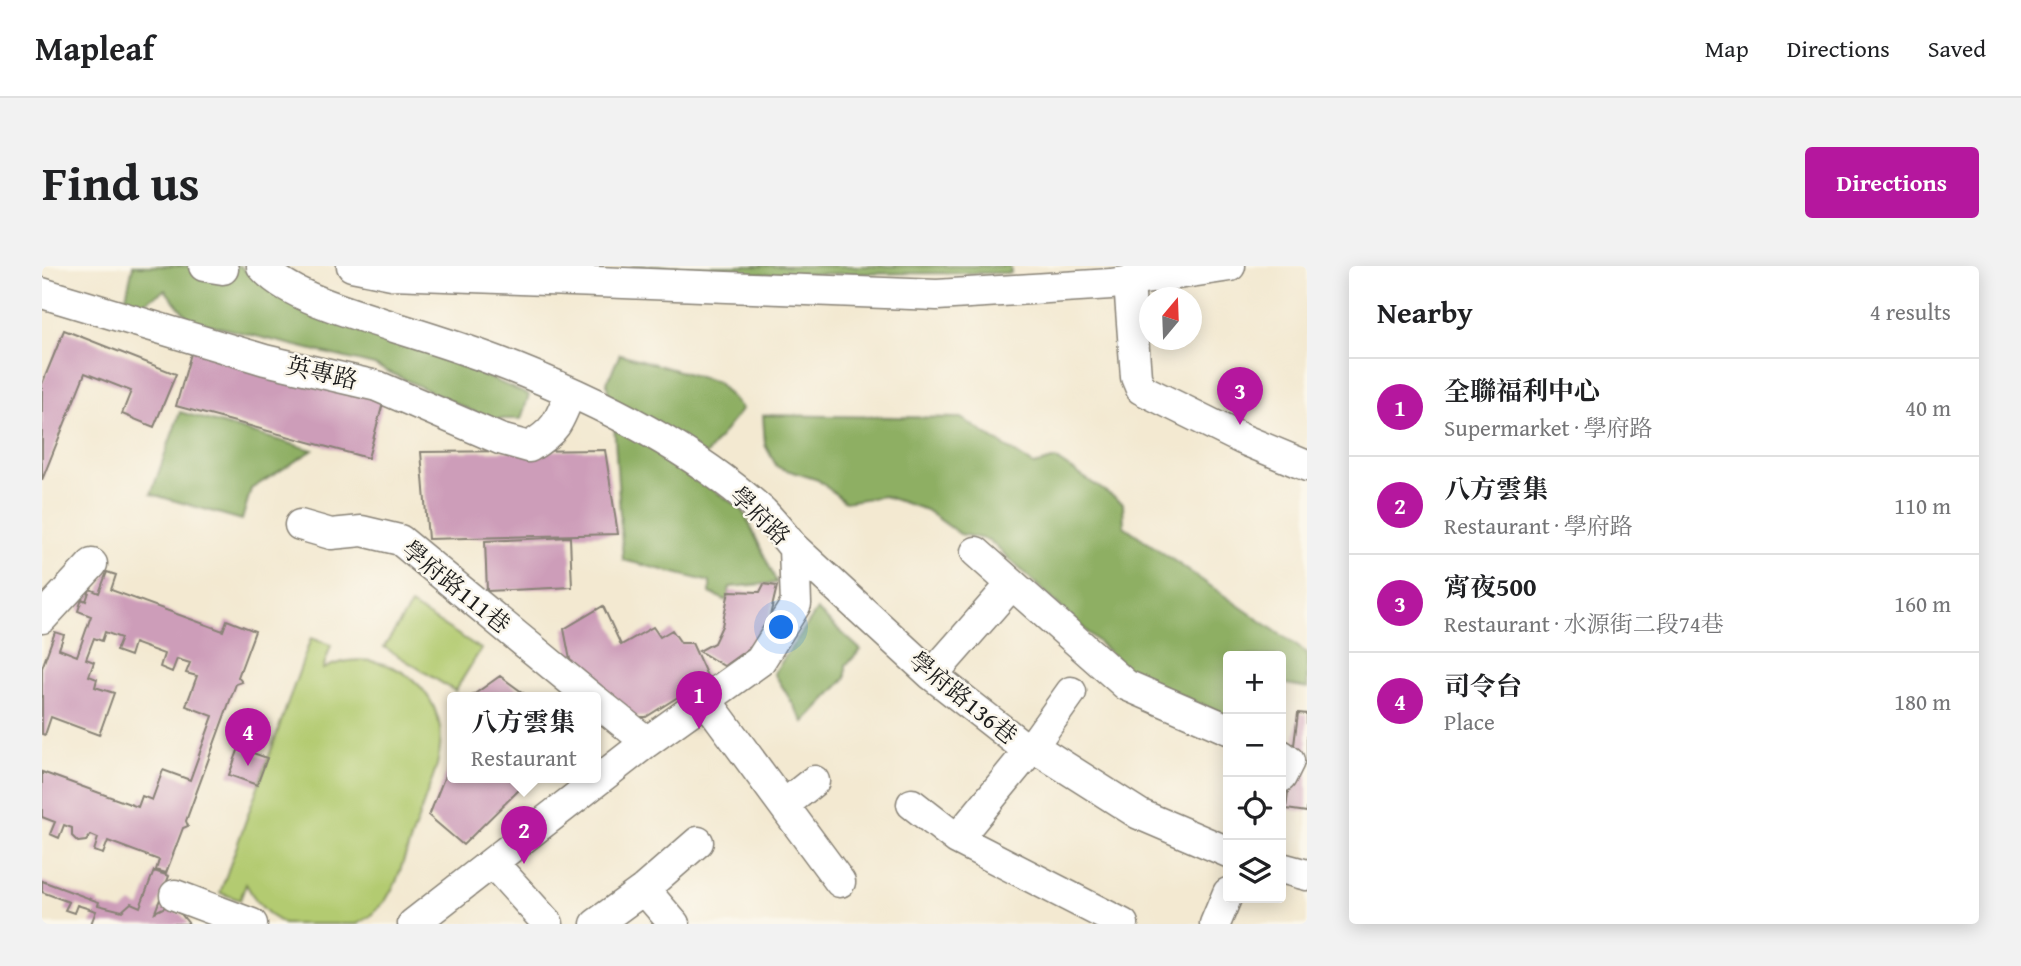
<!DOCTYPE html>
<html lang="en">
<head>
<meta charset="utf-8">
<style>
  :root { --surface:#fff; --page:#f2f2f2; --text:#202124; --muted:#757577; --line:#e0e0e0; --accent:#b5179e }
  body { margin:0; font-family:"Gentium Book Plus","Noto Serif TC",serif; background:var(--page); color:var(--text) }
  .controls { position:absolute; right:21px; bottom:21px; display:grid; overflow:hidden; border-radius:7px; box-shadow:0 4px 18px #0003 }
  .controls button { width:63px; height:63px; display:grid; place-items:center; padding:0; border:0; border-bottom:2px solid var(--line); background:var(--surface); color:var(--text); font:35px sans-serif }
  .compass { position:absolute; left:1097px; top:21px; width:63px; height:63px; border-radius:50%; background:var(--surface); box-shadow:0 4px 18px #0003; rotate:19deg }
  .you { position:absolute; left:740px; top:362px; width:24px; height:24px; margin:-18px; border:5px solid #fff; border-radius:50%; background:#1a73e8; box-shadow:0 0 0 10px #1a73e833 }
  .badge { display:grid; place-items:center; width:46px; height:46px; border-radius:50%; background:var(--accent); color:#fff; font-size:23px; font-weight:700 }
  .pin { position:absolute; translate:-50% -58px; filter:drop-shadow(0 2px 4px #0008) }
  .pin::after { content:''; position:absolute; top:37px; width:24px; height:21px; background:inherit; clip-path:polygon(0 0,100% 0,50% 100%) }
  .popup { position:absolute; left:405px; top:426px; width:154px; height:91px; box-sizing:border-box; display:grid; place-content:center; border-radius:7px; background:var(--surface); filter:drop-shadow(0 2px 5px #0005); font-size:23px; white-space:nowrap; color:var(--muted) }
  .popup b { font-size:26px; color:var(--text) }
  .popup::after { content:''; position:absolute; left:50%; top:100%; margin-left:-14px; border:14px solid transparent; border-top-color:var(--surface) }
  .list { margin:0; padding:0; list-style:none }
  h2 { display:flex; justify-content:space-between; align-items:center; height:91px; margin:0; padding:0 28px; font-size:30px }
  h2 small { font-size:23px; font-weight:400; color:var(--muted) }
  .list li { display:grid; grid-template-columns:46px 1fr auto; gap:21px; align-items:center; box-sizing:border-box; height:98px; padding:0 28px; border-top:2px solid var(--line) }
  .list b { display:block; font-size:26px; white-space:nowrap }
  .list p { margin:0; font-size:23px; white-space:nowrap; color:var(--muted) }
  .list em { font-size:23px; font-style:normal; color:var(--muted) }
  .icon { flex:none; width:38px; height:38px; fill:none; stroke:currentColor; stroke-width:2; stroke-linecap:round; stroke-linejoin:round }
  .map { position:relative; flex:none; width:1265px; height:658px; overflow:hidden; border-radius:7px }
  header { display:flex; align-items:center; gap:42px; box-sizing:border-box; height:98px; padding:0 35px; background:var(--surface); border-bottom:2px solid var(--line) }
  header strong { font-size:33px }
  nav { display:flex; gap:38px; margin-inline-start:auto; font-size:24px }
  .intro { display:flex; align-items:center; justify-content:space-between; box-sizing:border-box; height:168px; padding:0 42px }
  h1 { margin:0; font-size:49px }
  .button { padding:18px 32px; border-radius:7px; background:var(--accent); color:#fff; font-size:24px; font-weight:700 }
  main { display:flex; gap:42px; padding:0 42px }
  aside { flex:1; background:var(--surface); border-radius:7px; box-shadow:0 4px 18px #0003 }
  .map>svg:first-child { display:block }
  .green { fill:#b3cb71; stroke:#687446; stroke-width:2 }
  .forest { fill:#8eaf63; stroke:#556640; stroke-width:2 }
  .building { fill:#cd9db9 }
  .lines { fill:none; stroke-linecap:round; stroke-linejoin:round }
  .minor-casing { stroke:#888276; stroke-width:33 }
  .minor { stroke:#fff; stroke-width:30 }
  .labels { text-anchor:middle; stroke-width:5; stroke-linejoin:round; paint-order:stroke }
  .street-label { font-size:24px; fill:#1c1c1c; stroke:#fbf7ec }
</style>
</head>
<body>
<header>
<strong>Mapleaf</strong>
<nav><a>Map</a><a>Directions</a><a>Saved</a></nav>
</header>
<div class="intro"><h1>Find us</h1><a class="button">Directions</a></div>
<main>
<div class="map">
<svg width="1265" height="658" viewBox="0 0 1265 658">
  <rect width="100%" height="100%" fill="#fbf7ec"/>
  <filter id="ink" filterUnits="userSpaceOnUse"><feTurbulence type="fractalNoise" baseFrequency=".0143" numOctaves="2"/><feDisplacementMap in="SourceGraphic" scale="14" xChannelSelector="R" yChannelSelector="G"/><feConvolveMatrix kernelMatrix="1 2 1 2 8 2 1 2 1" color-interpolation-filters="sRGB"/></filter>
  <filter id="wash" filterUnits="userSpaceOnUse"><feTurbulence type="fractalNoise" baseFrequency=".00686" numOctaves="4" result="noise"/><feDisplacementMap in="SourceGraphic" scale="28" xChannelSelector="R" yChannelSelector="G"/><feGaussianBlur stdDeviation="1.57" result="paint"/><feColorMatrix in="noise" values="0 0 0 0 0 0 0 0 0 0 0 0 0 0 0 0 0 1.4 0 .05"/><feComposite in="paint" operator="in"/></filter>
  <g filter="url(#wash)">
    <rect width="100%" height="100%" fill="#f3e9d1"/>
    <path class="green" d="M369 339 439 383 413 425 342 381Z
      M269 372 289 379 281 403C329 379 389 407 398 461 400 474 398 486 395 499L354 616 344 634 329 650 315 658H242L229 650 214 635 204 618 198 634 178 627Z"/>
    <path class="forest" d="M91 0H198L228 25 375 81 487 129 479 153H447L332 99 148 54 123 24 97 40 83 35Z
      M589 0H968L969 7 720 8Z
      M578 88 675 116 700 143 660 194 567 137 565 116Z
      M138 146 271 184 209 223 200 254 109 228Z
      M721 149 919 152 992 199 1014 193 1081 237 1082 260 1265 387V422L1239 417V390H1186V451L1088 406 947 274 918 268 884 244 842 230 803 236 776 214 735 201 723 179Z
      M572 157 701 244 735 317 688 321 685 335 668 327V316L581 294Z
      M775 344 819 384 804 399V412L762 456 732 407Z"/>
    <g id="blocks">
      <path class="building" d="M22 64 134 108 112 161 80 148 89 125 43 107 0 214V118Z
        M152 77 344 126 326 192 134 140Z
        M563 184 576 268 386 273 379 186Z
        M528 271 530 321 445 325 443 275Z
        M65 306 74 309 69 324 181 365 185 354 213 365 196 411 200 416 194 418 144 555 146 560 141 562 124 607 114 604 117 594 66 575 61 588 52 585 56 572 49 569 44 575 36 576 30 570V562L22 559 17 572 8 568 13 556 0 551V506L96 541 100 530 110 534 121 504 148 514 171 450 144 440 155 410 144 407 148 397 135 393 130 406 118 401 122 388 92 377 88 390 74 385 79 372 63 366 60 375 52 372 44 393 52 396 47 410 55 413 53 421 72 427 57 469 9 451 3 469 0 468V402L13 366 22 369 17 383 35 390 49 350 36 345 40 333 44 335 48 323 57 327Z
        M722 318 735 320 727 354 710 380 682 400 657 385 672 377 680 360 687 325 718 326Z
        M561 340 579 379 611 361 618 371 630 364 639 377H650L666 412 604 451H584L529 399 522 363Z
        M458 410 488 432H427Z
        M1256 447 1265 448V546L1244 543Z
        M197 482 225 492 215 519 187 509Z
        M410 492V512H489L421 579 387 550Z
        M112 605 127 610 113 646 123 641 139 648 147 658H49L54 645 35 639 32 647 23 644 27 636 0 626V615L57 636 56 639 80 645 89 637 98 641Z"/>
    </g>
  </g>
  <g filter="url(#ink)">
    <use href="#blocks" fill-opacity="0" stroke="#888276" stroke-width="2"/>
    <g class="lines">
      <defs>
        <path id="minor" d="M162 0 181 3
          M220 0C246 31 311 47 349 60 384 71 420 82 454 95 546 130 648 180 721 246 732 257 742 270 752 282L754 338 718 395 605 476 371 658
          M310 0 350 8 895 29 1069 18 1188 0
          M1087 16 1094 111 1099 123 1200 173 1265 200
          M0 27 223 94 335 120 458 173 487 181C514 165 517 156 528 127
          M258 259 289 268 320 265 358 274 550 432
          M752 282 890 409 987 485 1001 487 1097 548 1186 586
          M934 286 1084 419 1186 463
          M0 352 50 298
          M890 409 970 318
          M664 434 798 616
          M554 435 605 476
          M1239 489 1247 495 1239 511
          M870 538 915 573 1081 658
          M742 539 772 515
          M915 573 987 485 1029 426
          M451 597 506 658
          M1239 602 1265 609
          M602 623 632 658
          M133 629 210 658
          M554 658 602 623 656 576
          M1173 658 1186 627"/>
      </defs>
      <use href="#minor" class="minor-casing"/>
      <use href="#minor" class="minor"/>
    </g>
  </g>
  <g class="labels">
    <g class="street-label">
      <text transform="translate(280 107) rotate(13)" y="8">英專路</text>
      <text transform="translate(718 250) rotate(44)" y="8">學府路</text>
      <text transform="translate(414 321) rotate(39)" y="8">學府路111巷</text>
      <text transform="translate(921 432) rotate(39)" y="8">學府路136巷</text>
    </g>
  </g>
</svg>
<div class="controls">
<button>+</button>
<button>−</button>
<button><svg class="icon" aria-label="locate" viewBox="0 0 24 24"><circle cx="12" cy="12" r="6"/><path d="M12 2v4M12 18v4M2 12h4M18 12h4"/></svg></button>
<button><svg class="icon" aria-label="layers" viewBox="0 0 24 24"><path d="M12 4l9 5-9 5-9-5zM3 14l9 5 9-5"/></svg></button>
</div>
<svg class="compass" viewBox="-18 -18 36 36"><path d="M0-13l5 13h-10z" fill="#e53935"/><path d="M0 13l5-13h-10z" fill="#757577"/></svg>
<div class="you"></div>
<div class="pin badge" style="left:657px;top:463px">1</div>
<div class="pin badge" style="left:482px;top:598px">2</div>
<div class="popup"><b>八方雲集</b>Restaurant</div>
<div class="pin badge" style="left:1198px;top:159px">3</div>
<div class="pin badge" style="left:206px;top:500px">4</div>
</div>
<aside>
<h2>Nearby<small>4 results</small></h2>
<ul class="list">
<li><span class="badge">1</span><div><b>全聯福利中心</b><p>Supermarket · 學府路</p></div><em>40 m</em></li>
<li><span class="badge">2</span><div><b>八方雲集</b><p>Restaurant · 學府路</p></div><em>110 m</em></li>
<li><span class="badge">3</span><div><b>宵夜500</b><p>Restaurant · 水源街二段74巷</p></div><em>160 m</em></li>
<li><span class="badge">4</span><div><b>司令台</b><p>Place</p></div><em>180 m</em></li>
</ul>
</aside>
</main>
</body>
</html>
